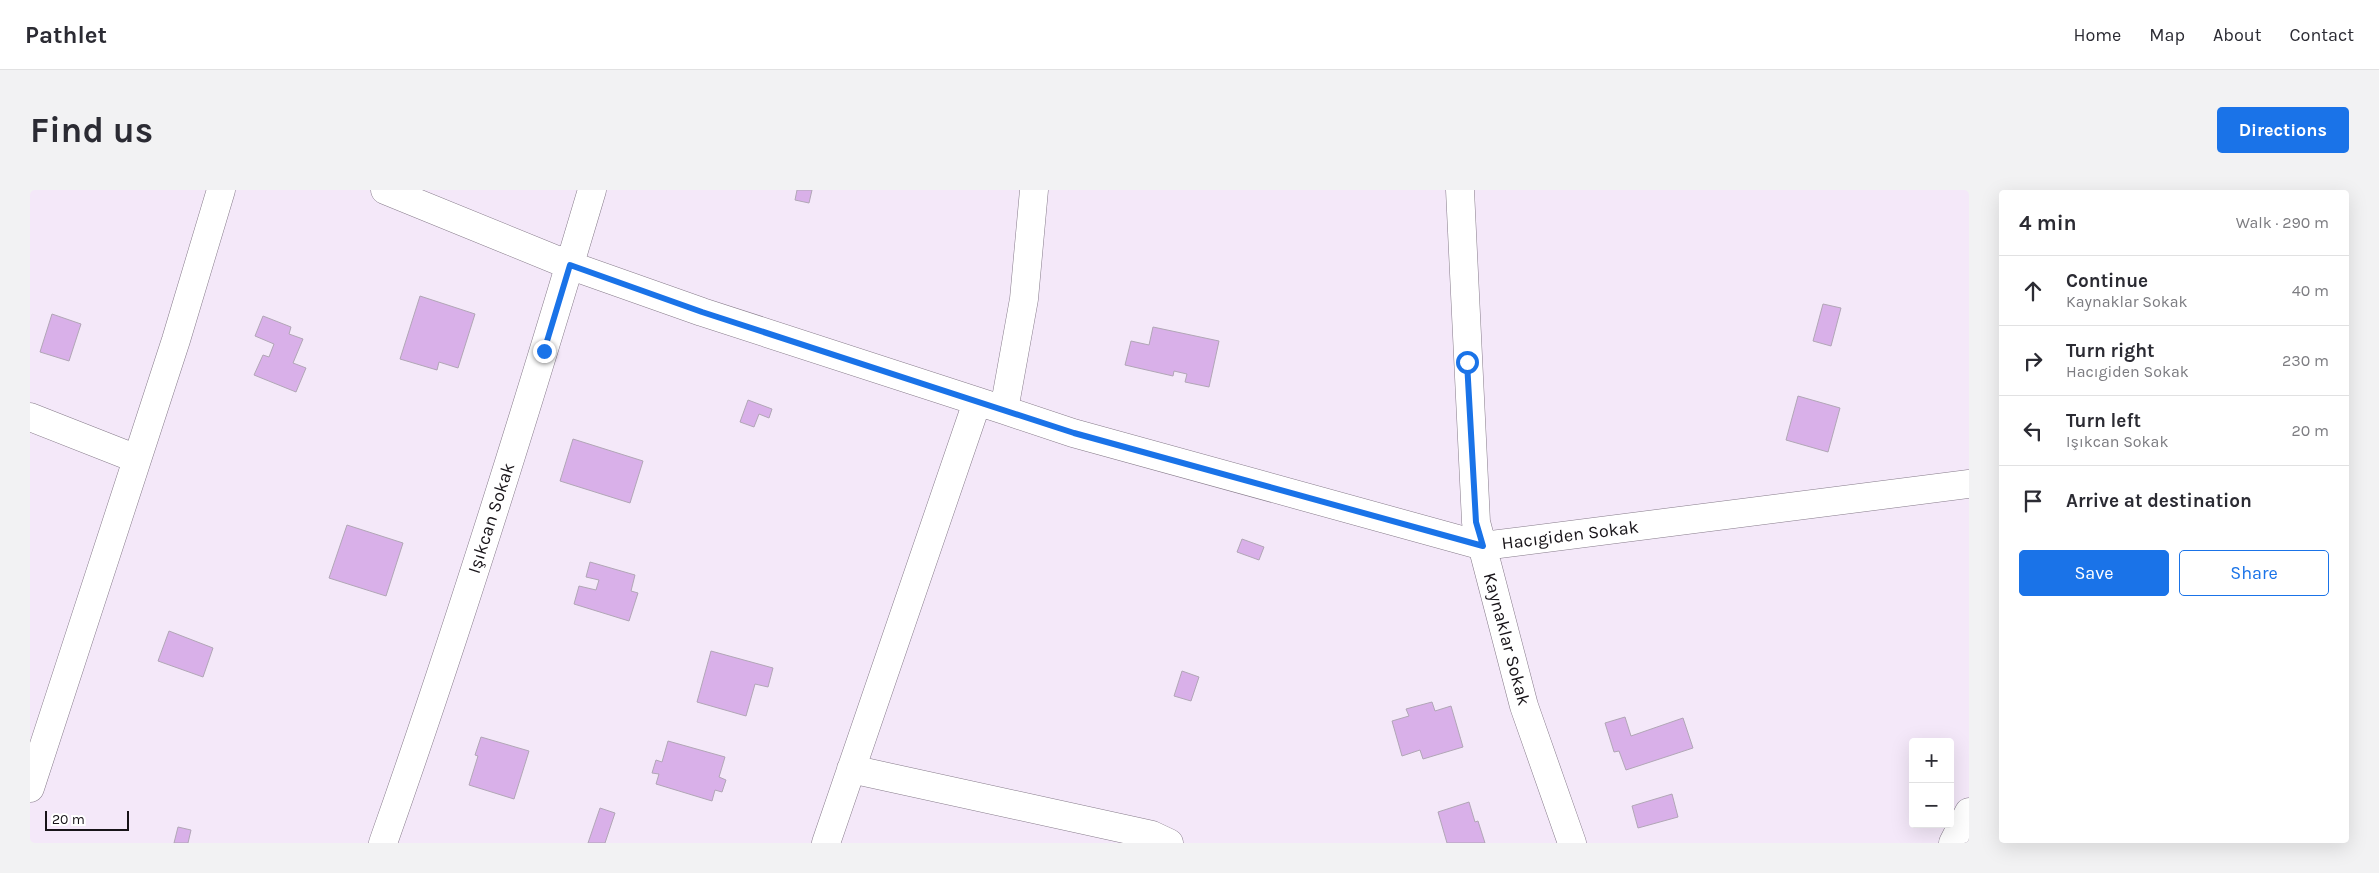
<!DOCTYPE html>
<html lang="en">
<head>
<meta charset="utf-8">
<style>
  :root { --surface:#fff; --page:#f2f2f3; --text:#2b2b33; --muted:#7c7c81; --line:#e1e1e2; --accent:#1a73e8 }
  body { margin:0; font-family:Karla,sans-serif; background:var(--page); color:var(--text) }
  .controls { position:absolute; right:15px; bottom:15px; display:grid; overflow:hidden; border-radius:5px; box-shadow:0 5px 20px #0002 }
  .controls button { width:45px; height:45px; display:grid; place-items:center; padding:0; border:0; border-bottom:1px solid var(--line); background:var(--surface); color:var(--text); font:25px sans-serif }
  .scale { position:absolute; left:15px; bottom:12px; width:84px; box-sizing:border-box; padding-left:5px; border:2px solid #171318; border-top:0; font-size:14px; line-height:18px; white-space:nowrap; color:#171318; -webkit-text-stroke:4px #fff; paint-order:stroke }
  .stop { position:absolute; width:15px; height:15px; margin:-11px; border:4px solid #1a73e8; border-radius:50%; background:#fff }
  .stop.end { background:#1a73e8; border-color:#fff; box-shadow:0 1px 5px #0008 }
  .list { margin:0; padding:0; list-style:none }
  h2 { display:flex; justify-content:space-between; align-items:center; height:65px; margin:0; padding:0 20px; font-size:21px }
  h2 small { font-size:16px; font-weight:400; color:var(--muted) }
  .list li { display:grid; grid-template-columns:32px 1fr auto; gap:15px; align-items:center; box-sizing:border-box; height:70px; padding:0 20px; border-top:1px solid var(--line) }
  .list b { display:block; font-size:19px; white-space:nowrap }
  .list p { margin:0; font-size:16px; white-space:nowrap; color:var(--muted) }
  .list em { font-size:16px; font-style:normal; color:var(--muted) }
  .actions { display:flex; gap:10px; padding:15px 20px }
  .actions a { flex:1; padding:11px 0; border:1px solid var(--accent); border-radius:5px; text-align:center; font-size:18px; color:var(--accent) }
  .actions .main { background:var(--accent); color:#fff }
  .icon { flex:none; width:28px; height:28px; fill:none; stroke:currentColor; stroke-width:2; stroke-linecap:round; stroke-linejoin:round }
  .map { position:relative; flex:none; width:1939px; height:653px; overflow:hidden; border-radius:5px }
  header { display:flex; align-items:center; gap:30px; box-sizing:border-box; height:70px; padding:0 25px; background:var(--surface); border-bottom:1px solid var(--line) }
  header strong { font-size:24px }
  nav { display:flex; gap:28px; margin-inline-start:auto; font-size:18px }
  .intro { display:flex; align-items:center; justify-content:space-between; box-sizing:border-box; height:120px; padding:0 30px }
  h1 { margin:0; font-size:35px }
  .button { padding:12px 22px; border-radius:5px; background:var(--accent); color:#fff; font-size:18px; font-weight:700 }
  main { display:flex; gap:30px; padding:0 30px }
  aside { flex:1; background:var(--surface); border-radius:5px; box-shadow:0 5px 20px #0002 }
  .map>svg:first-child { display:block }
  .building { fill:#d9b0e9; stroke:#b1a6b6 }
  .lines { fill:none; stroke-linecap:round; stroke-linejoin:round }
  .minor-casing { stroke:#867b8a; stroke-width:29 }
  .minor { stroke:#fff; stroke-width:28 }
  .route { stroke:#1a73e8; stroke-width:6 }
  .labels { text-anchor:middle; stroke-width:5; stroke-linejoin:round; paint-order:stroke }
  .street-label { font-size:18px; fill:#171318; stroke:#fff }
</style>
</head>
<body>
<header>
<strong>Pathlet</strong>
<nav><a>Home</a><a>Map</a><a>About</a><a>Contact</a></nav>
</header>
<div class="intro"><h1>Find us</h1><a class="button">Directions</a></div>
<main>
<div class="map">
<svg width="1939" height="653" viewBox="0 0 1939 653">
  <rect width="100%" height="100%" fill="#f4e8f9"/>
  <path class="building" d="M767 0H782L779 13 765 10Z
    M390 106 445 124 428 178 409 172 407 180 370 169Z
    M1793 114 1811 118 1801 156 1783 151Z
    M22 124 51 134 39 171 10 162Z
    M233 126 261 137 259 144 273 149 263 173 276 178 266 202 224 185 233 165 239 167 244 154 225 146Z
    M1123 137 1189 151 1179 197 1155 192 1157 184 1144 181 1143 186 1095 175 1101 151 1119 155Z
    M1768 206 1810 218 1798 262 1756 250Z
    M718 210 742 219 739 228 729 224 724 237 710 232Z
    M543 249 613 271 600 313 530 291Z
    M317 335 373 353 356 406 299 388Z
    M1212 349 1234 357 1229 370 1207 362Z
    M560 372 605 385 601 401 608 403 599 431 544 414 549 396 566 400 569 390 556 387Z
    M139 441 183 458 173 487 128 471Z
    M681 461 743 478 738 497 725 494 716 526 667 512Z
    M1152 481 1169 487 1161 511 1144 506Z
    M1402 512 1405 521 1421 516 1433 557 1393 569 1390 560 1372 566 1362 531 1379 526 1376 519Z
    M1595 527 1601 546 1653 528 1663 558 1596 580 1589 561 1584 562 1575 533Z
    M451 547 499 561 484 609 439 595 448 566 445 565Z
    M638 551 695 567 689 587 696 590 692 602 685 600 682 611 626 594 629 584 622 583 626 570 632 572Z
    M1642 604 1648 627 1608 638 1602 616Z
    M1439 612 1445 632 1448 631 1455 653H1417L1408 622Z
    M570 618 585 623 575 653H558Z
    M148 637 161 640 158 653H144Z"/>
  <g class="lines">
    <defs>
      <path id="minor" d="M355 0 539 75 672 122 974 220 1043 243 1453 356 1939 294
        M1430 0 1446 332 1494 516 1542 653
        M974 220 994 109 1004 0
        M0 227 107 269
        M821 579 1122 645 1139 653
        M0 598 146 150 191 0
        M353 653C429 438 497 219 562 0
        M796 653 947 212
        M1923 653 1939 622"/>
    </defs>
    <use href="#minor" class="minor-casing"/>
    <use href="#minor" class="minor"/>
  </g>
  <g class="lines">
    <path class="route" d="M514 161 540 75 672 122 1044 243 1453 356 1446 332 1437 172"/>
  </g>
  <g class="labels">
    <g class="street-label">
      <text transform="translate(461 328) rotate(-72)" y="6">Işıkcan Sokak</text>
      <text transform="translate(1540 345) rotate(-7)" y="6">Hacıgiden Sokak</text>
      <text transform="translate(1477 449) rotate(75)" y="6">Kaynaklar Sokak</text>
    </g>
  </g>
</svg>
<div class="controls">
<button>+</button>
<button>−</button>
</div>
<div class="scale">20 m</div>
<div class="stop" style="left:1437px;top:172px"></div>
<div class="stop end" style="left:514px;top:161px"></div>
</div>
<aside>
<h2>4 min<small>Walk · 290 m</small></h2>
<ul class="list">
<li><svg class="icon" aria-label="ahead" viewBox="0 0 24 24"><path d="M12 20V5M6 11l6-6 6 6"/></svg><div><b>Continue</b><p>Kaynaklar Sokak</p></div><em>40 m</em></li>
<li><svg class="icon" aria-label="right" viewBox="0 0 24 24"><path d="M7 20v-9h11M14 6l5 5-5 5"/></svg><div><b>Turn right</b><p>Hacıgiden Sokak</p></div><em>230 m</em></li>
<li><svg class="icon" aria-label="left" viewBox="0 0 24 24"><path d="M17 20v-9H6M10 6l-5 5 5 5"/></svg><div><b>Turn left</b><p>Işıkcan Sokak</p></div><em>20 m</em></li>
<li><svg class="icon" aria-label="arrive" viewBox="0 0 24 24"><path d="M6 21V4h12l-3 4 3 4H6"/></svg><div><b>Arrive at destination</b></div></li>
</ul>
<div class="actions"><a class="main">Save</a><a>Share</a></div>
</aside>
</main>
</body>
</html>
